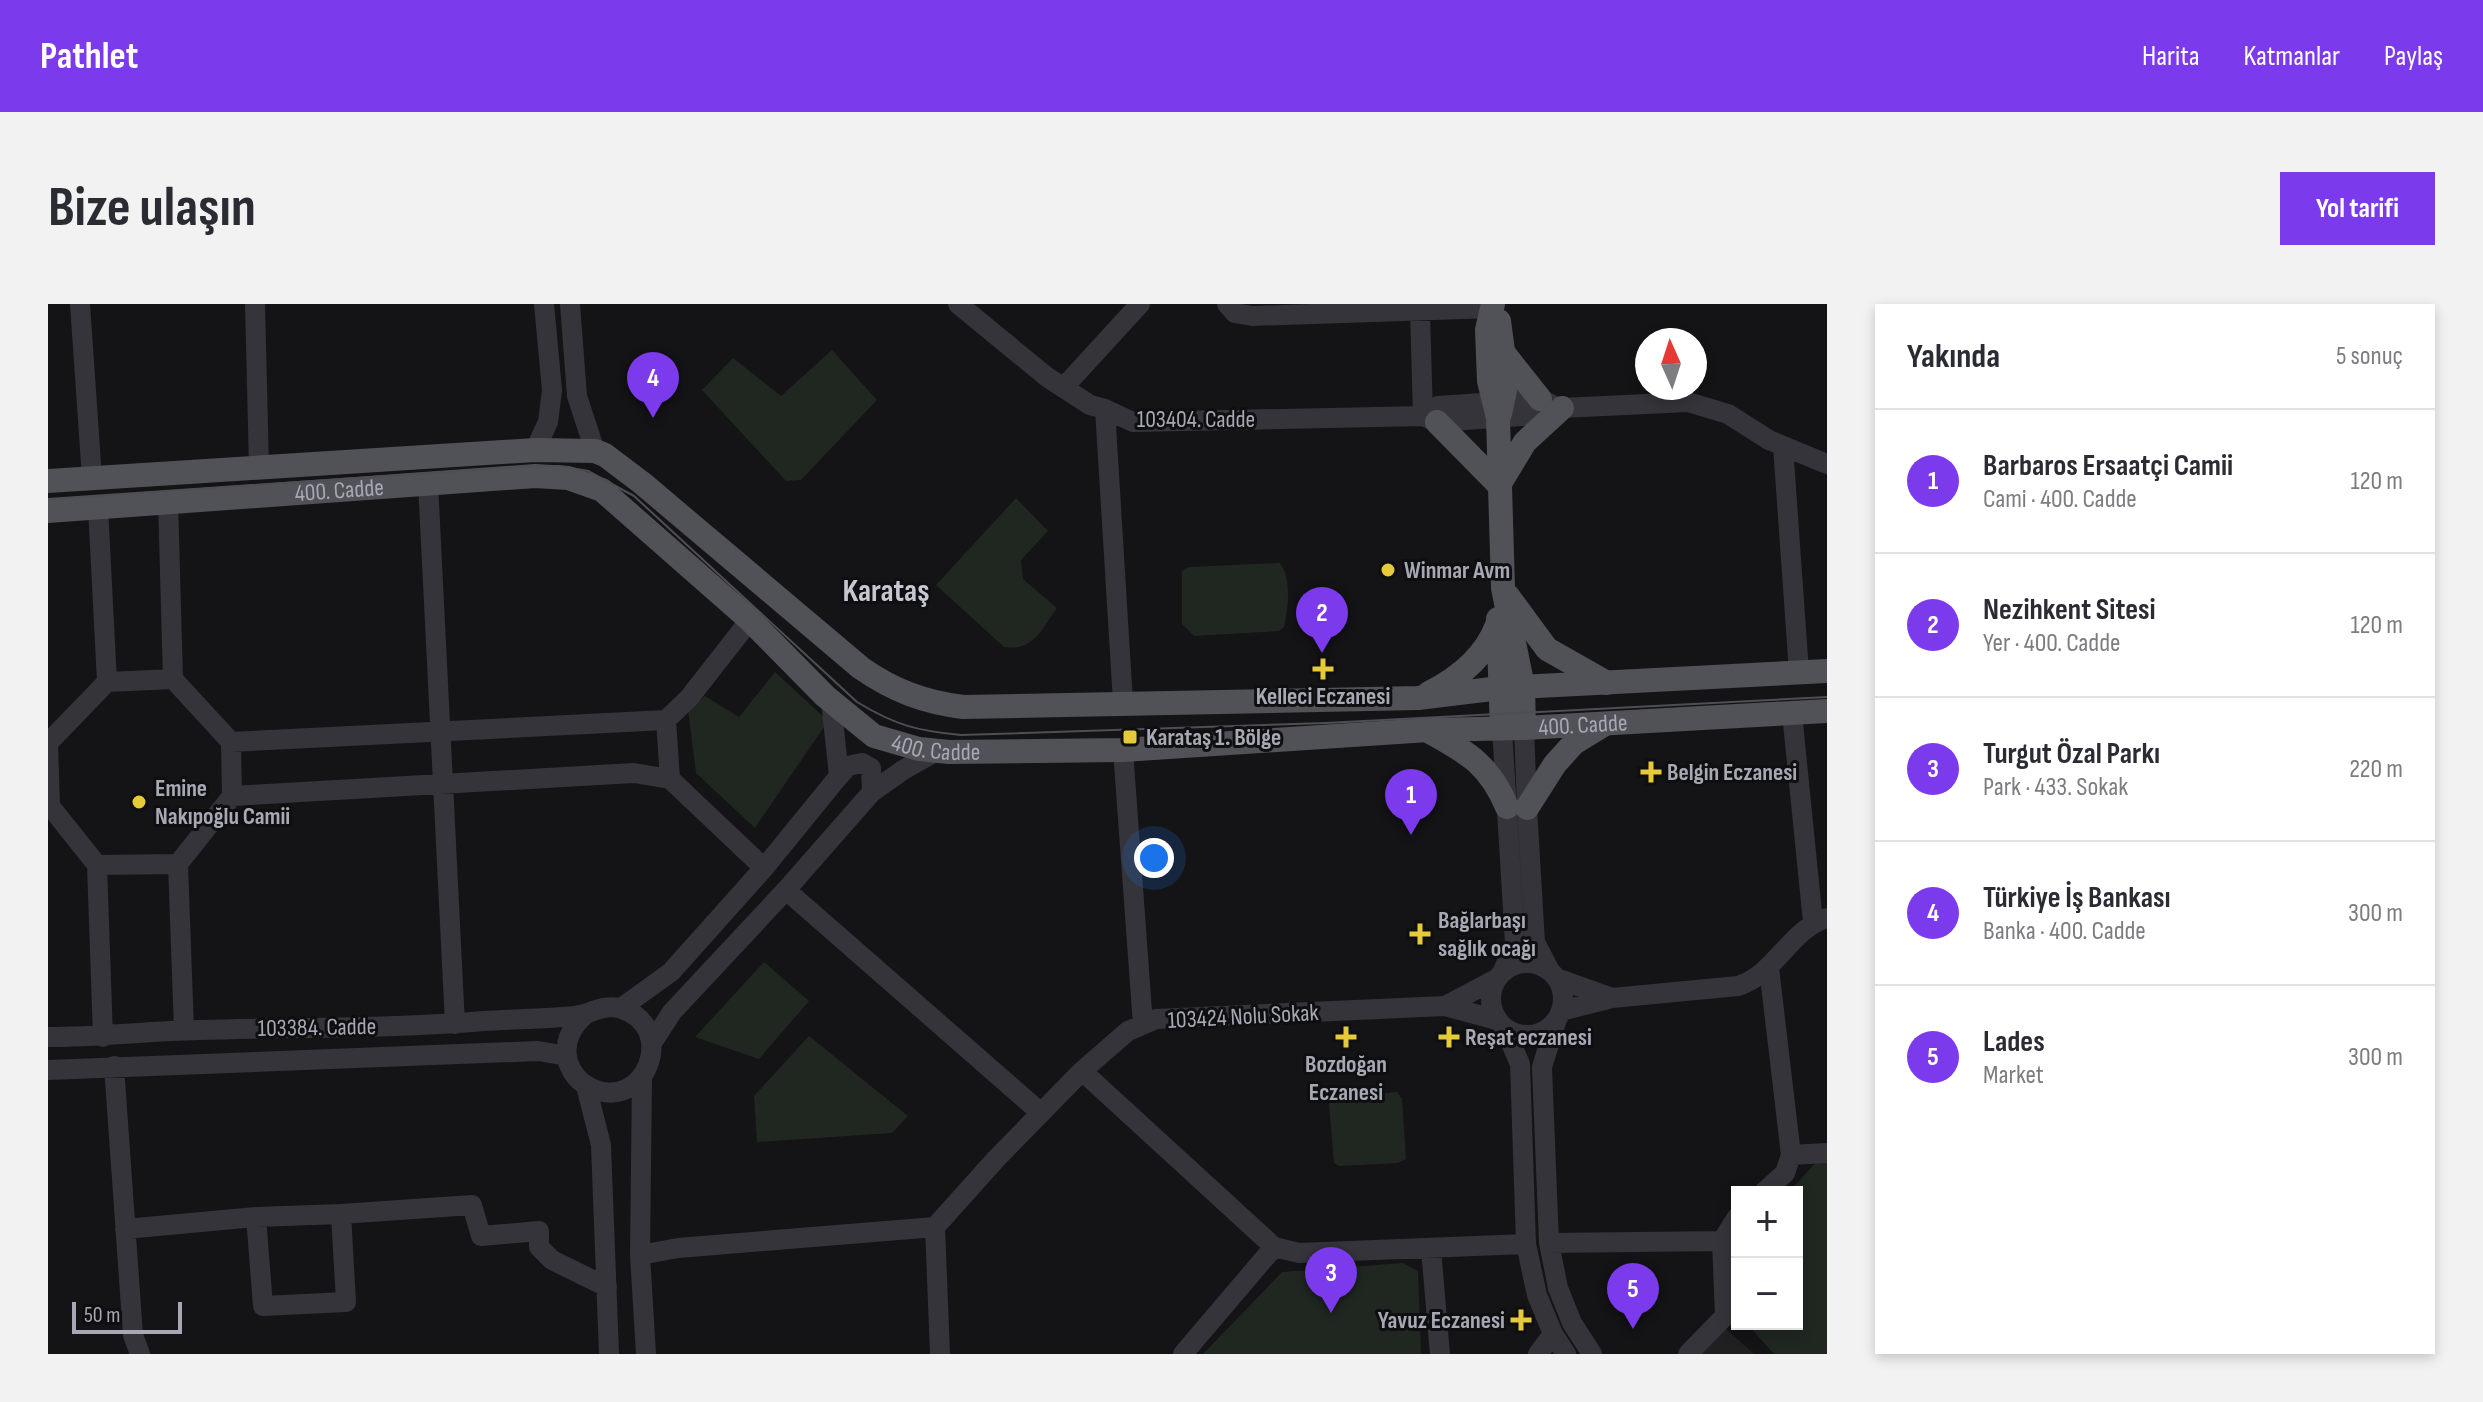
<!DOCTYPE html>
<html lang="tr">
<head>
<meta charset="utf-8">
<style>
  :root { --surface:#fff; --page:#f2f2f3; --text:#2b2b33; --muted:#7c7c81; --line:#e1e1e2; --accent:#7c3aed }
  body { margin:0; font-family:"Sofia Sans Condensed",sans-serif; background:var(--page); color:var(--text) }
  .controls { position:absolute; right:24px; bottom:24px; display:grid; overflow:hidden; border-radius:0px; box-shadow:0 4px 12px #0003 }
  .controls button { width:72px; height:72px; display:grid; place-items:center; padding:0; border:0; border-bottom:2px solid var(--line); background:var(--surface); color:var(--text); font:40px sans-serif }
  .compass { position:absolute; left:1587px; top:24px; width:72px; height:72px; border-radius:50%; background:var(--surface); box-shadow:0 4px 12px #0003; rotate:357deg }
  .scale { position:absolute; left:24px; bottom:20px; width:110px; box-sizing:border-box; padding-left:8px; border:4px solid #a6a8b4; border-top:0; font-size:22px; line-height:28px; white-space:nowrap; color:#a6a8b4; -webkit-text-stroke:6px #0f0e10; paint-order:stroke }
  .you { position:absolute; left:1106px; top:554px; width:28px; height:28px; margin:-20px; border:6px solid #fff; border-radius:50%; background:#1a73e8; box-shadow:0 0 0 12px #1a73e833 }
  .badge { display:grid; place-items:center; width:52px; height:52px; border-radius:50%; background:var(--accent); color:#fff; font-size:26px; font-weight:700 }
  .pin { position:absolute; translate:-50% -66px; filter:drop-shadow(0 2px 4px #0008) }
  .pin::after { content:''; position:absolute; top:42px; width:28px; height:24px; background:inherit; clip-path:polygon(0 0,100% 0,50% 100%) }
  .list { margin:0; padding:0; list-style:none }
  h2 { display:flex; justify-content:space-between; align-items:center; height:104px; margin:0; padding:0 32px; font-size:34px }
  h2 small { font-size:26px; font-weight:400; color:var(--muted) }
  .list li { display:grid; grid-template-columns:52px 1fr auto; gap:24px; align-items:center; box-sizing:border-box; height:144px; padding:0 32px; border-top:2px solid var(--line) }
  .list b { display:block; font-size:30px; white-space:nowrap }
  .list p { margin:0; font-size:26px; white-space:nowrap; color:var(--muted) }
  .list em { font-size:26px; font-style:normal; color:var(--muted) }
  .map { position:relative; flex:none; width:1779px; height:1050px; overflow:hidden; border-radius:0px }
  header { display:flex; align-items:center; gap:48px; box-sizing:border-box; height:112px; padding:0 40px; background:var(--accent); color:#fff }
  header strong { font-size:38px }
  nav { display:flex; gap:44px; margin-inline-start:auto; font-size:28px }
  .intro { display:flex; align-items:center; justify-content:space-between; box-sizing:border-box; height:192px; padding:0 48px }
  h1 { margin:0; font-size:56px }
  .button { padding:20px 36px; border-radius:0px; background:var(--accent); color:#fff; font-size:28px; font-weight:700 }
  main { display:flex; gap:48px; padding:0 48px }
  aside { flex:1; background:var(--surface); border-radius:0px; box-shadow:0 4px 12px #0003 }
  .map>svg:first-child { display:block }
  .built { fill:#201f22 }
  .green { fill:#202721 }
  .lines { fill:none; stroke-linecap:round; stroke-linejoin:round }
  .minor { stroke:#35343a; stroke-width:20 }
  .major { stroke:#515158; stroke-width:24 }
  .tram { stroke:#4e4e54; stroke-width:2 }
  .poi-dot { fill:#e7ca39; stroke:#0f0e10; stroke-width:3 }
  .labels { text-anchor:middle; stroke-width:6; stroke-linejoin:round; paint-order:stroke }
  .street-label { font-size:24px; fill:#a6a8b4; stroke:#0f0e10 }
  .poi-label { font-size:24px; font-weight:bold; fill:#a6a8b4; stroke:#0f0e10; text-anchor:start }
  .district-label { font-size:32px; font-weight:bold; fill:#c6c7d1; stroke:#0f0e10 }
</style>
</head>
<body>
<header>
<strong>Pathlet</strong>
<nav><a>Harita</a><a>Katmanlar</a><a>Paylaş</a></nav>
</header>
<div class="intro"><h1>Bize ulaşın</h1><a class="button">Yol tarifi</a></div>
<main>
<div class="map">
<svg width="1779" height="1050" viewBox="0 0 1779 1050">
  <rect width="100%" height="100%" fill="#141315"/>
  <path class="built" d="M1676 1023 1706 1050H1649Z"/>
  <path class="green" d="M784 46 829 96 753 176 738 177 654 86 685 54 733 92Z
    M968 194 1000 227 973 256 975 275 1009 304C994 325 985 348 956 343L888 281Z
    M1232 259C1244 275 1240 305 1236 323L1231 327 1146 332 1134 320V267L1140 263Z
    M727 368 780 417 707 524 648 469 640 406 657 392 691 413Z
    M716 658 761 697 711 755 647 733Z
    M761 732 860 812 844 829 709 838 706 792Z
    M1349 788 1354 795 1358 855 1350 859 1291 862 1286 859 1281 800 1284 795Z
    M1770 856H1779V1050H1726L1699 1020H1749V888H1741Z
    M1355 959 1370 967 1373 1050H1155L1234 968Z"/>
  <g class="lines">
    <path class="minor" d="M32 0 44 174
      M207 0 211 163
      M522 0 529 92 547 147
      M910 0 999 73 1042 101 1057 105 1085 118 1375 112 1389 118 1490 111 1514 104 1640 98 1680 110 1721 136 1779 160
      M1179 0 1187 9 1204 12 1445 4
      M1372 7 1375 112
      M1015 84 1092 0
      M1057 105 1075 398
      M1375 112 1390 102 1492 95 1503 100
      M1735 142 1751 368
      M487 146 500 118 504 86 496 0
      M380 179 407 720
      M120 197 125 375
      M50 203 59 378 0 439 2 502 49 561 130 560 184 492 183 438 125 375 59 378
      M1744 409 1765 618
      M618 416 622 475
      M1454 424 1467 639 1454 669
      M1476 424 1479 504 1487 638 1502 667
      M183 438 618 416 641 394 702 316
      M1075 446 1095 721
      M791 472 800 462 814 459 823 464 824 488
      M184 492 586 469 622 475 716 564
      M130 560 136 726
      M49 561 55 733
      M738 586 993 809
      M1443 695a36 36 0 1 1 72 0a36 36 0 1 1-72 0Z
      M1508 674 1564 694
      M1397 702 1448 675
      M573 704 623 668 716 564 791 472 783 397
      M1513 707 1564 694 1690 682C1728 670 1742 625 1779 614
      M1509 715 1494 763 1501 939 1510 984 1524 1019 1544 1050
      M1456 723 1472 760 1478 940 1489 991 1505 1030 1518 1050
      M0 733C51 733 101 727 151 726 246 723 342 725 436 717 466 715 497 715 527 712 543 710 556 699 574 705 630 723 598 809 543 784 532 779 524 770 520 758 515 738 523 723 538 710
      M604 739 624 708 738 586 824 488 855 466 889 447
      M66 762 85 1031 92 1050
      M0 766 490 747 519 752
      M1034 767 1226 943 1251 949 1478 940
      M594 773 592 951 598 1050
      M538 782 553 841 561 1050
      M1743 851 1779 849
      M1716 888 1737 869 1743 851 1721 664
      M293 910 424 901 433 932 491 927V943L504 956 559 983
      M887 923 948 855 1034 767 1080 727 1108 715 1397 702 1449 716
      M77 925 208 913 293 910 298 998 215 1002 208 913
      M1501 939 1674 937
      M1383 945 1392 1050
      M592 951 630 944 887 923 892 1050
      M1135 1050 1226 943
      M1490 1050 1505 1030
      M1640 1050 1677 1012 1674 937 1689 913"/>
    <g class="major">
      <path d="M1445 0 1439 26 1441 77 1450 114 1455 284 1475 383 1476 424"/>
      <path d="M1451 17 1459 77 1452 110"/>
      <path d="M1458 52 1492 95"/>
      <path d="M1389 118 1451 181 1477 138 1514 104"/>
      <path d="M0 177 487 146 547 147 557 151 594 179 813 364C846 387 876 398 915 403L1370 394 1452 384 1779 367"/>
      <path id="s1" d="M0 207 487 172 520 174 554 186 702 316 777 392 826 432 871 445 901 448 1075 446 1380 426 1476 424 1779 407"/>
      <path d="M1460 292 1499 345 1559 379"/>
      <path d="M1450 315 1454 424"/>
      <path d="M1381 389C1411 374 1437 353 1449 321"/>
      <path d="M1382 428C1421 450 1441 460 1459 503"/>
      <path d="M1479 504 1507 460 1526 439 1557 420"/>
    </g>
    <path class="tram" d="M0 195 484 162H512L540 167 586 192 809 398C847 421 869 427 913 431L1278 419 1779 393"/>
  </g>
  <g class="poi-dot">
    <circle cx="1340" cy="266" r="8"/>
    <path d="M1271 353h8v8h8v8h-8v8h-8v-8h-8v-8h8z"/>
    <rect x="1074" y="425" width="16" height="16" rx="4"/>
    <path d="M1599 456h8v8h8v8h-8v8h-8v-8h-8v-8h8z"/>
    <circle cx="91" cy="498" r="8"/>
    <path d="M1368 618h8v8h8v8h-8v8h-8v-8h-8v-8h8z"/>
    <path d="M1294 721h8v8h8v8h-8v8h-8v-8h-8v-8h8z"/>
    <path d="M1397 721h8v8h8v8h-8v8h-8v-8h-8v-8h8z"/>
    <path d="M1469 1004h8v8h8v8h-8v8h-8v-8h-8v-8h8z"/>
  </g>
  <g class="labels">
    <g class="street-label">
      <text x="1148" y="123">103404. Cadde</text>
      <text dy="8" stroke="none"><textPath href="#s1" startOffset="292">400. Cadde</textPath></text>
      <text dy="8" stroke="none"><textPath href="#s1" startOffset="1636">400. Cadde</textPath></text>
      <text dy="8" stroke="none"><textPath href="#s1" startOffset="988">400. Cadde</textPath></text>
      <text transform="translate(1195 712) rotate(-3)" y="8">103424 Nolu Sokak</text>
      <text transform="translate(269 723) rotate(-1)" y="8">103384. Cadde</text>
    </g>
    <g class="poi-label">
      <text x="1356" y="274">Winmar Avm</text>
      <text x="1275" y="400" text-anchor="middle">Kelleci Eczanesi</text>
      <text x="1098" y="441">Karataş 1. Bölge</text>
      <text x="1619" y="476">Belgin Eczanesi</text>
      <text x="107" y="492">Emine<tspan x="107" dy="28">Nakıpoğlu Camii</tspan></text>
      <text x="1390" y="624">Bağlarbaşı<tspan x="1390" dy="28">sağlık ocağı</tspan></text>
      <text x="1417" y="741">Reşat eczanesi</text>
      <text x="1298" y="768" text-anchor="middle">Bozdoğan<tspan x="1298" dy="28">Eczanesi</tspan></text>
      <text x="1457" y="1024" text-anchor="end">Yavuz Eczanesi</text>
    </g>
    <g class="district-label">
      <text x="838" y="297">Karataş</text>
    </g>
  </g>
</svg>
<div class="controls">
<button>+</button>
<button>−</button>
</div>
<svg class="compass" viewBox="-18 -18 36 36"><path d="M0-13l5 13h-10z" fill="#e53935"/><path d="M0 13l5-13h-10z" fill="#7c7c81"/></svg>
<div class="scale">50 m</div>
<div class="you"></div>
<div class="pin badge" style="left:1363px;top:531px">1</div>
<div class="pin badge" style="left:1274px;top:349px">2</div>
<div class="pin badge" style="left:1283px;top:1009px">3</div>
<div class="pin badge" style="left:605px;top:114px">4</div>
<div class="pin badge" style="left:1585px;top:1025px">5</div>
</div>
<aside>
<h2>Yakında<small>5 sonuç</small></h2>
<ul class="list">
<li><span class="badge">1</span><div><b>Barbaros Ersaatçi Camii</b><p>Cami · 400. Cadde</p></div><em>120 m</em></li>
<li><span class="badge">2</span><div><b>Nezihkent Sitesi</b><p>Yer · 400. Cadde</p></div><em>120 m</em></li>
<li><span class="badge">3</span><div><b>Turgut Özal Parkı</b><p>Park · 433. Sokak</p></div><em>220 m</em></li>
<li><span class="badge">4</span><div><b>Türkiye İş Bankası</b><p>Banka · 400. Cadde</p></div><em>300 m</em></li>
<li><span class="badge">5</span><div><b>Lades</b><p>Market</p></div><em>300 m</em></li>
</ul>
</aside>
</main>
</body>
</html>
